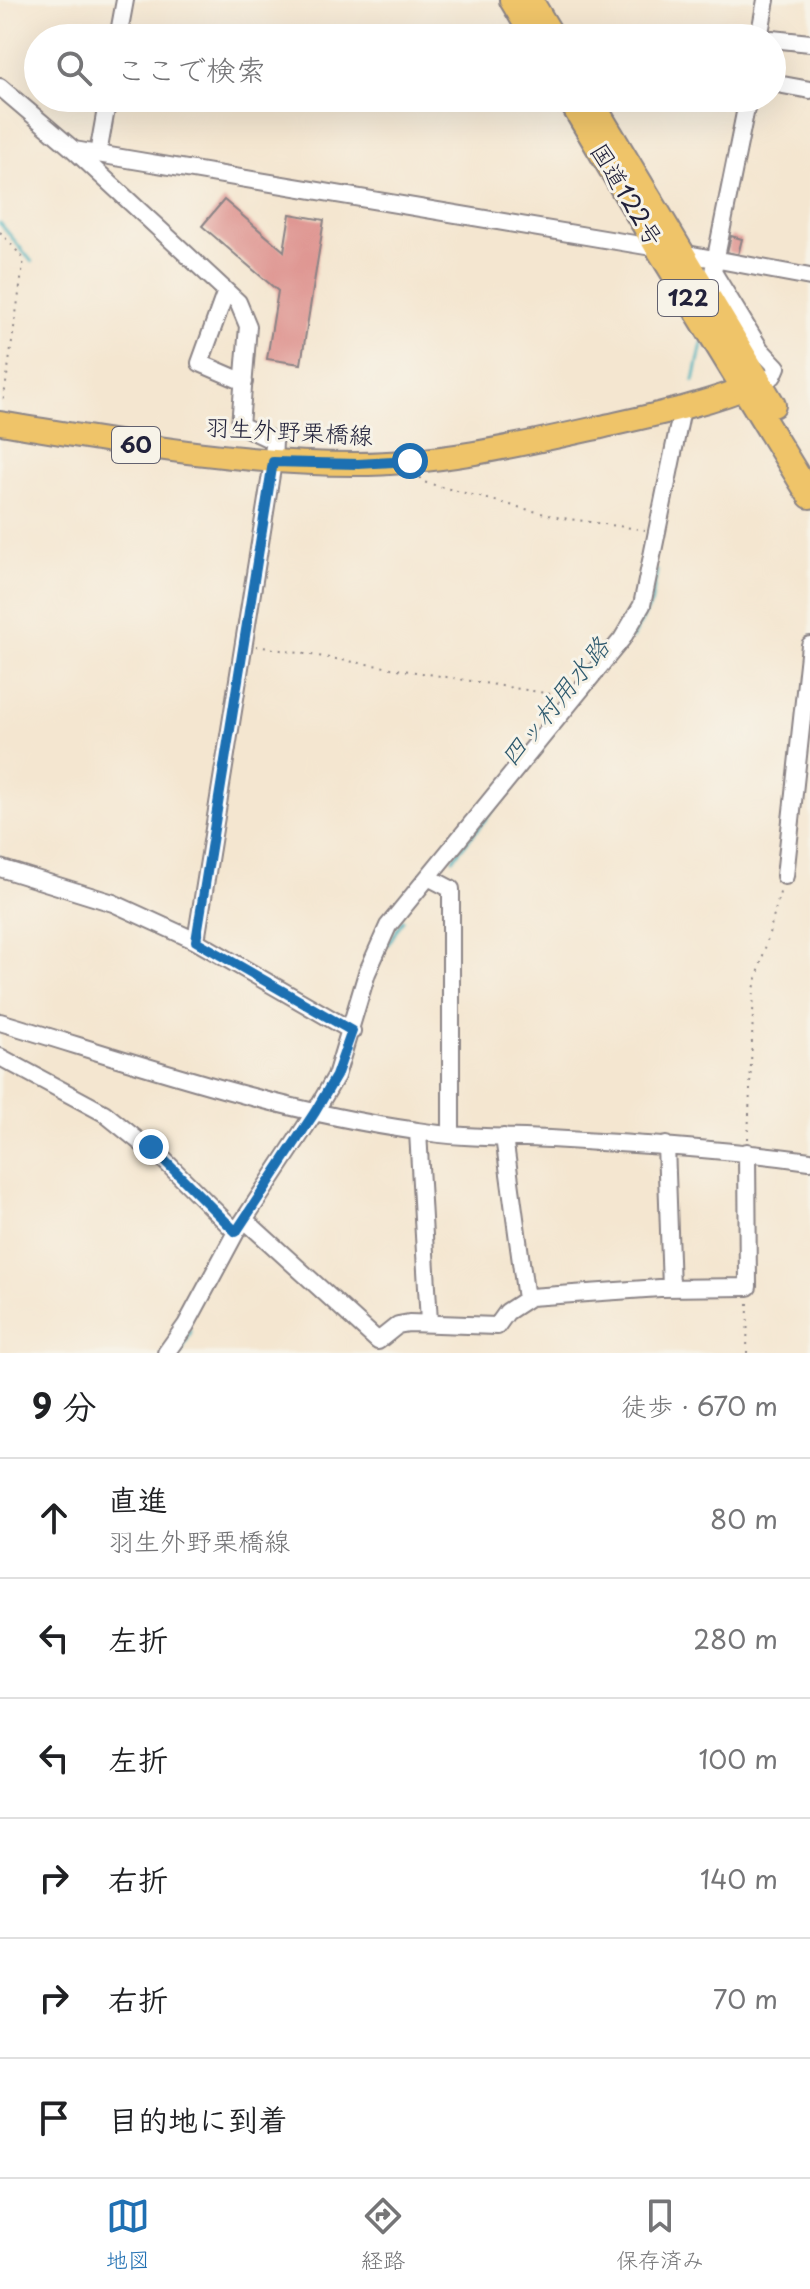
<!DOCTYPE html>
<html lang="ja">
<head>
<meta charset="utf-8">
<style>
  :root { --surface:#fff; --page:#f2f2f2; --text:#202124; --muted:#757577; --line:#e0e0e0; --accent:#1f6fb2 }
  body { margin:0; font-family:"Playpen Sans","Klee One",sans-serif; background:var(--page); color:var(--text) }
  .stop { position:absolute; width:24px; height:24px; margin:-18px; border:6px solid #1f6fb2; border-radius:50%; background:#fff }
  .stop.end { background:#1f6fb2; border-color:#fff; box-shadow:0 2px 8px #0008 }
  .list { margin:0; padding:0; list-style:none }
  h2 { display:flex; justify-content:space-between; align-items:center; height:104px; margin:0; padding:0 32px; font-size:34px }
  h2 small { font-size:26px; font-weight:400; color:var(--muted) }
  .list li { display:grid; grid-template-columns:52px 1fr auto; gap:24px; align-items:center; box-sizing:border-box; height:120px; padding:0 32px; border-top:2px solid var(--line) }
  .list b { display:block; font-size:30px; white-space:nowrap }
  .list p { margin:0; font-size:26px; white-space:nowrap; color:var(--muted) }
  .list em { font-size:26px; font-style:normal; color:var(--muted) }
  .icon { flex:none; width:44px; height:44px; fill:none; stroke:currentColor; stroke-width:2; stroke-linecap:round; stroke-linejoin:round }
  .map { position:relative; flex:none; width:810px; height:1353px; overflow:hidden }
  .search { position:absolute; background:var(--surface); box-shadow:0 8px 32px #0002; left:24px; right:24px; top:24px; height:88px; display:flex; align-items:center; gap:20px; box-sizing:border-box; padding:0 28px; border-radius:44px; color:var(--muted); font-size:30px }
  .sheet { height:824px; background:var(--surface) }
  nav { display:flex; justify-content:space-around; align-items:center; box-sizing:border-box; height:112px; border-top:2px solid var(--line); background:var(--surface); font-size:22px; color:var(--muted) }
  nav a { display:grid; justify-items:center; gap:4px }
  nav .on { color:var(--accent) }
  .map>svg:first-child { display:block }
  .lines { fill:none; stroke-linecap:round; stroke-linejoin:round }
  .stream { stroke:#3fafbb; stroke-width:3 }
  .building { fill:#df9793 }
  .minor-casing { stroke:#8b8486; stroke-width:20 }
  .major-casing { stroke:#8b8486; stroke-width:26 }
  .highway-casing { stroke:#8b8486; stroke-width:28 }
  .path { stroke:#8b8486; stroke-width:2; stroke-dasharray:2 6; stroke-linecap:butt }
  .minor { stroke:#fff; stroke-width:16 }
  .major { stroke:#efc469; stroke-width:22 }
  .highway { stroke:#efc469; stroke-width:24 }
  .route { stroke:#1f6fb2; stroke-width:10 }
  .labels { text-anchor:middle; stroke-width:6; stroke-linejoin:round; paint-order:stroke }
  .shield { fill:#f7f3e8; stroke:#62616f; stroke-width:2 }
  .shield-label { font-size:22px; font-weight:bold; fill:#22223b }
  .street-label { font-size:24px; fill:#22223b; stroke:#f7f3e8 }
  .water-label { font-size:26px; font-style:italic; fill:#2e5a6e; stroke:#f7f3e8 }
</style>
</head>
<body>
<div class="map">
<svg width="810" height="1353" viewBox="0 0 810 1353">
  <rect width="100%" height="100%" fill="#f7f3e8"/>
  <filter id="ink" filterUnits="userSpaceOnUse"><feTurbulence type="fractalNoise" baseFrequency=".0125" numOctaves="2"/><feDisplacementMap in="SourceGraphic" scale="16" xChannelSelector="R" yChannelSelector="G"/><feConvolveMatrix kernelMatrix="1 2 1 2 8 2 1 2 1" color-interpolation-filters="sRGB"/></filter>
  <filter id="wash" filterUnits="userSpaceOnUse"><feTurbulence type="fractalNoise" baseFrequency=".006" numOctaves="4" result="noise"/><feDisplacementMap in="SourceGraphic" scale="32" xChannelSelector="R" yChannelSelector="G"/><feGaussianBlur stdDeviation="1.8" result="paint"/><feColorMatrix in="noise" values="0 0 0 0 0 0 0 0 0 0 0 0 0 0 0 0 0 1.4 0 .05"/><feComposite in="paint" operator="in"/></filter>
  <g filter="url(#wash)">
    <rect width="100%" height="100%" fill="#f4e6d0"/>
    <g class="lines">
      <path class="stream" d="M0 223 32 262
        M694 381 702 343
        M632 638 651 604 657 571
        M453 859 542 750
        M388 944 403 920
        M181 1353 191 1331"/>
    </g>
    <g id="blocks">
      <path class="building" d="M224 200 284 251 290 214 324 220 301 364 267 359 278 291 202 226Z
        M731 236 742 239 738 255 727 252Z"/>
    </g>
  </g>
  <g filter="url(#ink)">
    <use href="#blocks" fill-opacity="0" stroke="#8b8486" stroke-width="2"/>
    <g class="lines">
      <defs>
        <path id="minor" d="M118 38 125 0
          M759 38 766 0
          M772 39 810 43
          M772 83 810 90
          M0 87 74 150 238 302 248 326 240 425 274 441 273 462 196 941
          M748 98 713 272 760 349 777 367 773 376 760 382
          M74 150 658 248
          M98 154 108 98
          M682 253 810 277
          M226 291 200 363 244 382
          M0 868 113 903 196 941 352 1031
          M785 876 810 645
          M428 877 451 889V1134
          M0 1022C137 1063 274 1111 417 1131 460 1138 506 1137 550 1139 637 1144 724 1149 810 1161
          M0 1057 104 1113 145 1146 151 1147 236 1232
          M418 1132 429 1322
          M504 1137 526 1299
          M666 1145 671 1288
          M245 1220 378 1341 398 1325 409 1323 497 1326 507 1312 530 1297 660 1288 748 1287 747 1152
          M166 1353 186 1325 236 1232 315 1112 336 1076 367 973 388 926 622 639 642 605 682 409"/>
        <path id="major" d="M0 423C118 442 235 464 355 464 438 464 520 445 601 427 654 415 708 404 758 383"/>
        <path id="highway" d="M512 0 531 32
          M530 0 553 38
          M569 98 658 248 810 496
          M589 98 773 405"/>
      </defs>
      <use href="#minor" class="minor-casing"/>
      <use href="#major" class="major-casing"/>
      <use href="#highway" class="highway-casing"/>
      <path class="path" d="M0 232 24 259 3 404
        M420 477 423 482 556 517 645 530
        M256 646 557 695
        M748 1139 754 989 781 889
        M747 1353 748 1302"/>
      <use href="#minor" class="minor"/>
      <use href="#major" class="major"/>
      <use href="#highway" class="highway"/>
    </g>
  </g>
  <g class="lines" filter="url(#ink)">
    <path class="route" d="M151 1147 236 1232 315 1112 336 1076 352 1031 196 941 273 462 358 464 410 461"/>
  </g>
  <g class="labels">
    <g class="shield">
      <rect x="658" y="280" width="60" height="36" rx="6"/>
      <rect x="112" y="427" width="48" height="36" rx="6"/>
    </g>
    <g class="shield-label">
      <text x="688" y="306">122</text>
      <text x="136" y="453">60</text>
    </g>
    <g class="street-label">
      <text transform="translate(626 195) rotate(59)" y="8">国道122号</text>
      <text transform="translate(289 432) rotate(3)" y="8">羽生外野栗橋線</text>
    </g>
    <g class="water-label">
      <text transform="translate(555 702) rotate(-51)" y="9">四ッ村用水路</text>
    </g>
  </g>
</svg>
<div class="stop" style="left:410px;top:461px"></div>
<div class="stop end" style="left:151px;top:1147px"></div>
<div class="search"><svg class="icon" aria-label="search" viewBox="0 0 24 24"><circle cx="10" cy="10" r="6"/><path d="M15 15l6 6"/></svg>ここで検索</div>
</div>
<section class="sheet">
<h2>9 分<small>徒歩 · 670 m</small></h2>
<ul class="list">
<li><svg class="icon" aria-label="ahead" viewBox="0 0 24 24"><path d="M12 20V5M6 11l6-6 6 6"/></svg><div><b>直進</b><p>羽生外野栗橋線</p></div><em>80 m</em></li>
<li><svg class="icon" aria-label="left" viewBox="0 0 24 24"><path d="M17 20v-9H6M10 6l-5 5 5 5"/></svg><div><b>左折</b></div><em>280 m</em></li>
<li><svg class="icon" aria-label="left" viewBox="0 0 24 24"><path d="M17 20v-9H6M10 6l-5 5 5 5"/></svg><div><b>左折</b></div><em>100 m</em></li>
<li><svg class="icon" aria-label="right" viewBox="0 0 24 24"><path d="M7 20v-9h11M14 6l5 5-5 5"/></svg><div><b>右折</b></div><em>140 m</em></li>
<li><svg class="icon" aria-label="right" viewBox="0 0 24 24"><path d="M7 20v-9h11M14 6l5 5-5 5"/></svg><div><b>右折</b></div><em>70 m</em></li>
<li><svg class="icon" aria-label="arrive" viewBox="0 0 24 24"><path d="M6 21V4h12l-3 4 3 4H6"/></svg><div><b>目的地に到着</b></div></li>
</ul>
</section>
<nav>
<a class="on"><svg class="icon" aria-label="map" viewBox="0 0 24 24"><path d="M3 6l6-2 6 2 6-2v14l-6 2-6-2-6 2zM9 4v14M15 6v14"/></svg>地図</a>
<a><svg class="icon" aria-label="directions" viewBox="0 0 24 24"><path d="M12 3l9 9-9 9-9-9zM9 14v-3h6M13 9l2 2-2 2"/></svg>経路</a>
<a><svg class="icon" aria-label="saved" viewBox="0 0 24 24"><path d="M7 4h10v16l-5-4-5 4z"/></svg>保存済み</a>
</nav>
</body>
</html>
